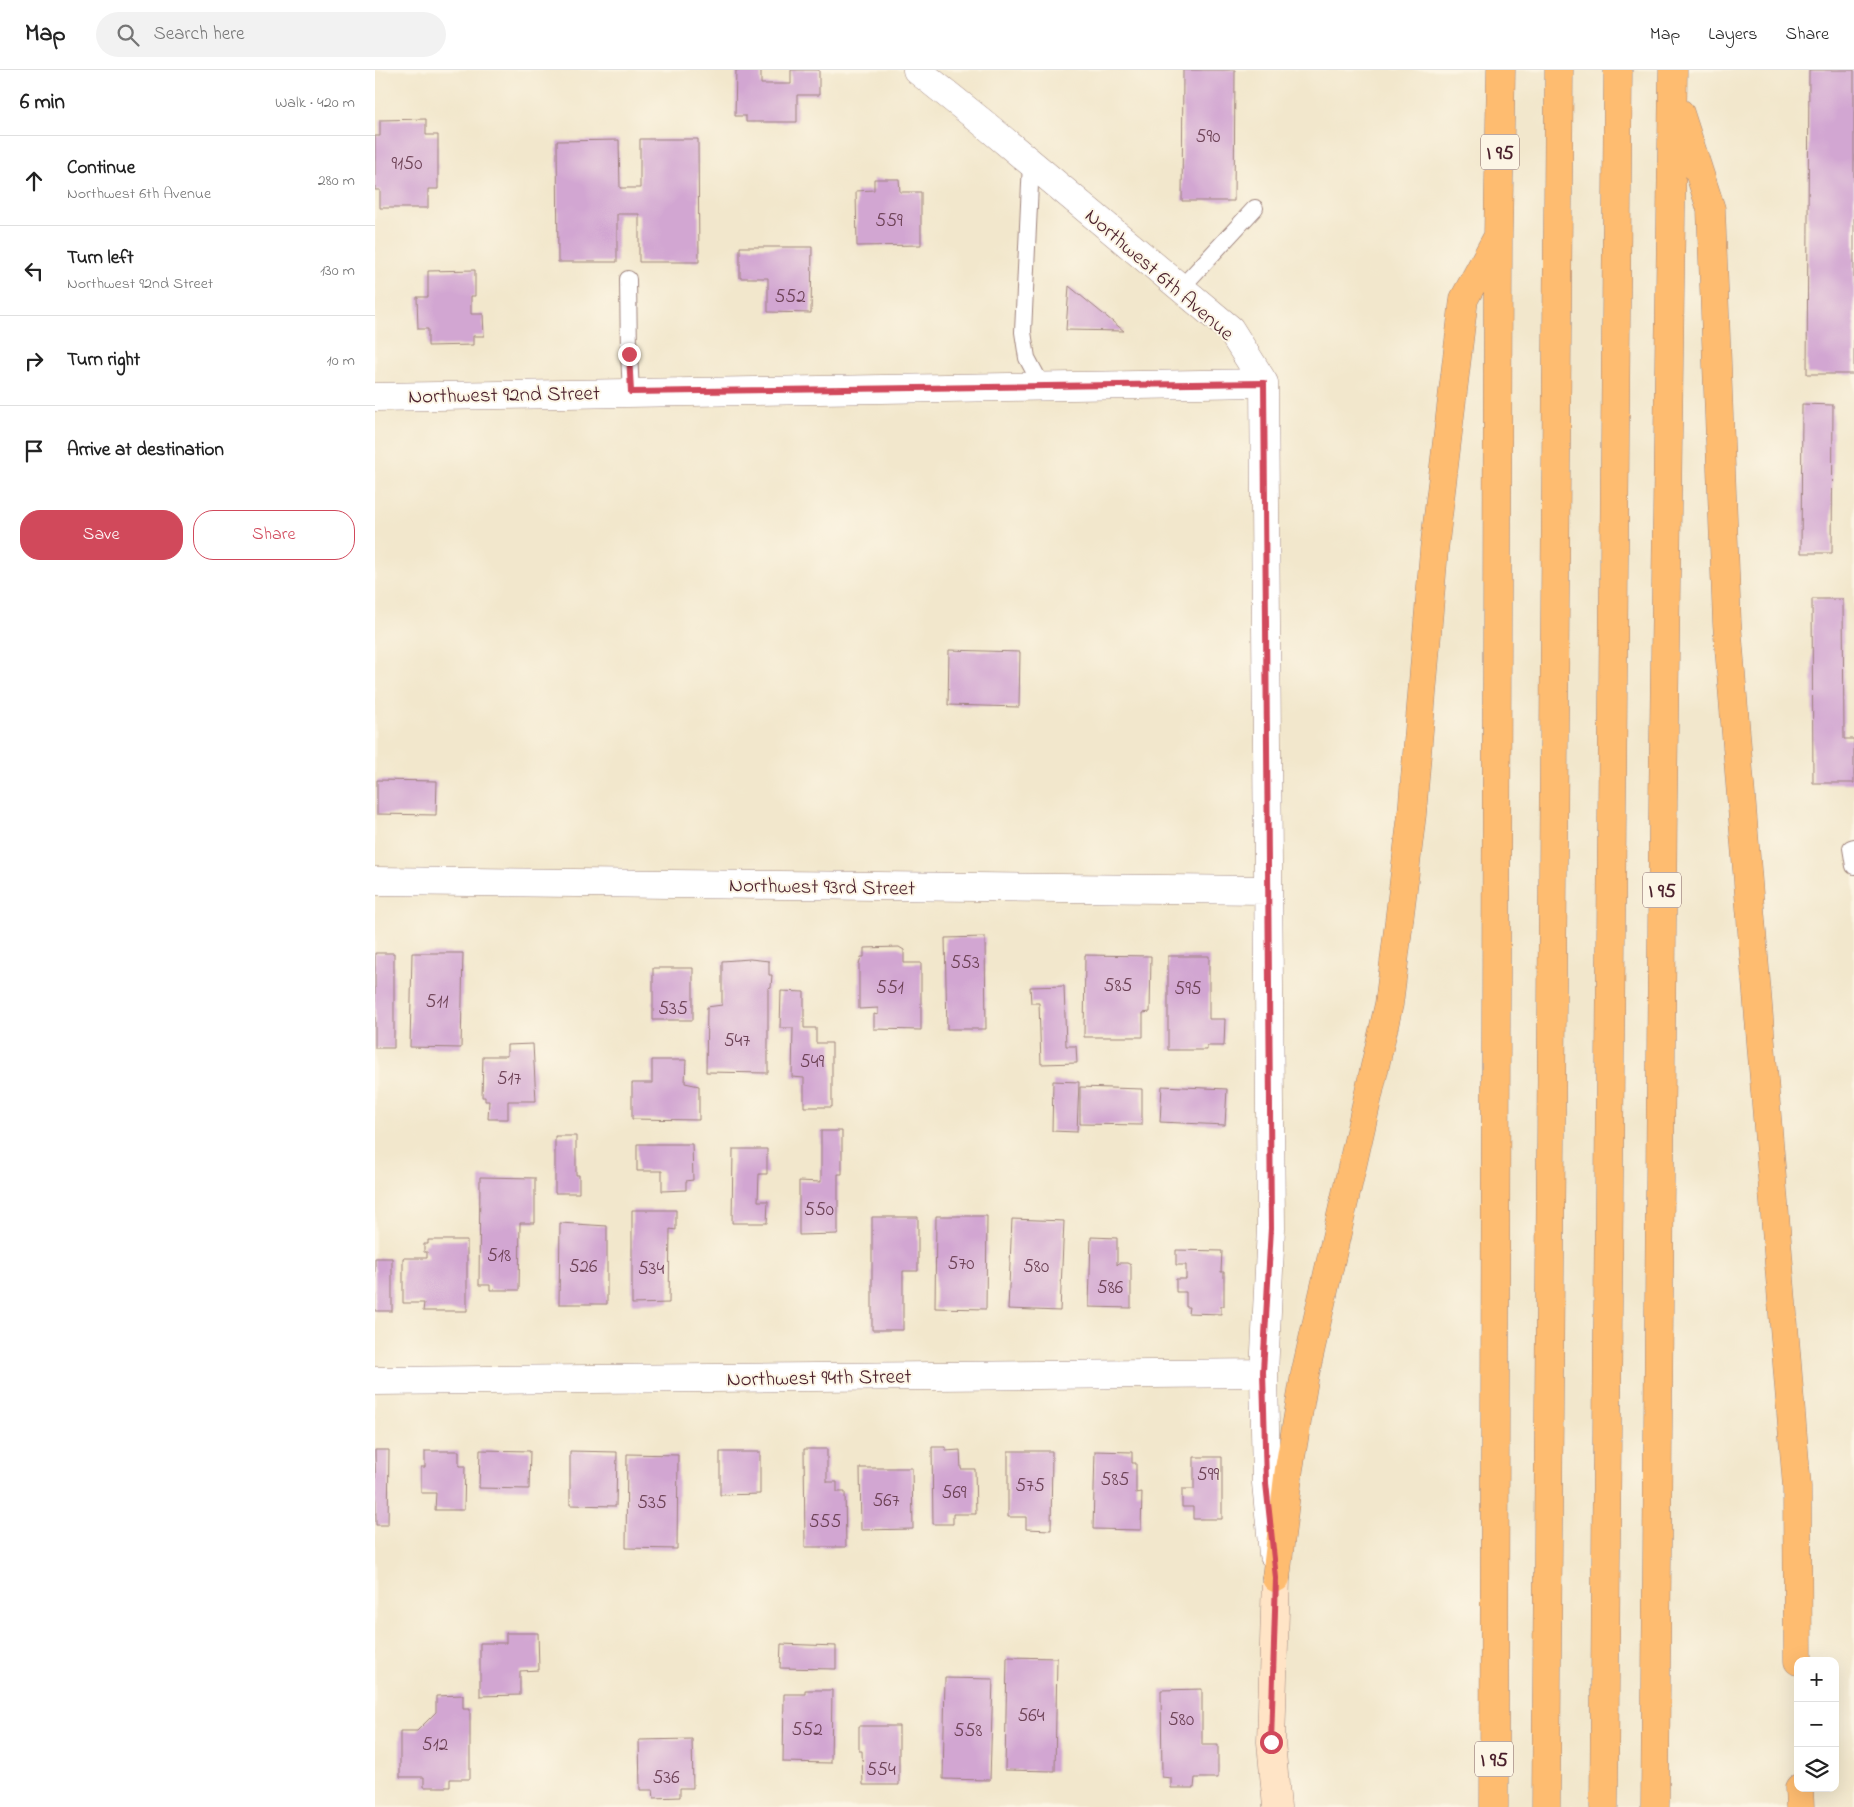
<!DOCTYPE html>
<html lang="en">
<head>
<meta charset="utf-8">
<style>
  :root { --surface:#fff; --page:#f2f2f2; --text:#222; --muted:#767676; --line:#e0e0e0; --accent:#d1495b }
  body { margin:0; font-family:"Indie Flower",sans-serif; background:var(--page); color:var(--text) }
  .controls { position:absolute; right:15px; bottom:15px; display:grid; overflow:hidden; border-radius:10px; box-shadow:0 5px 20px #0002 }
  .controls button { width:45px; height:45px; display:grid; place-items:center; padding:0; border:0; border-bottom:1px solid var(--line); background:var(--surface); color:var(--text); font:25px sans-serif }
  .stop { position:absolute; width:15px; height:15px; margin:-11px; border:4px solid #d1495b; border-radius:50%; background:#fff }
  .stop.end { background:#d1495b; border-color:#fff; box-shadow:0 1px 5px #0008 }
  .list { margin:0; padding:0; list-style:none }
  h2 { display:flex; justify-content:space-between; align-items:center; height:65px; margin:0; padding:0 20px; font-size:21px }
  h2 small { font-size:16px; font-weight:400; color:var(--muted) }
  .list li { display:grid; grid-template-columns:32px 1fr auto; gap:15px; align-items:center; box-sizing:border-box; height:90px; padding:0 20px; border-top:1px solid var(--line) }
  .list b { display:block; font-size:19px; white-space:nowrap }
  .list p { margin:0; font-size:16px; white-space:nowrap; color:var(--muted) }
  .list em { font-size:16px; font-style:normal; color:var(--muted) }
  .actions { display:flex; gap:10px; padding:15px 20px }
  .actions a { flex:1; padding:11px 0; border:1px solid var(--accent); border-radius:20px; text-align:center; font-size:18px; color:var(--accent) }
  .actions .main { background:var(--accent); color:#fff }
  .icon { flex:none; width:28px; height:28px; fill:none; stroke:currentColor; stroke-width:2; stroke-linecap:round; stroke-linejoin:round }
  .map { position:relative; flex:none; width:1479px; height:1737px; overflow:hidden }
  header { display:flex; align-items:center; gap:30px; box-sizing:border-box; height:70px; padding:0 25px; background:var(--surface); border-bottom:1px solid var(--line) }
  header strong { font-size:24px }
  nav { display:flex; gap:28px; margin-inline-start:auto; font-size:18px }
  .search { width:350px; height:45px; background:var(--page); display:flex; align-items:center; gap:12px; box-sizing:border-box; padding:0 18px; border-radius:28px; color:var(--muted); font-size:19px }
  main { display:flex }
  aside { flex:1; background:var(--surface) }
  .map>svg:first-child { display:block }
  .building { fill:#d2a6d2 }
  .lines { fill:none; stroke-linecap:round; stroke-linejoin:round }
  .service-casing { stroke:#9e837c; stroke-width:18 }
  .minor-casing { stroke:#9e837c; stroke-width:29 }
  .secondary-casing { stroke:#9e837c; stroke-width:29 }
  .motorway-casing { stroke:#9e837c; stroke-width:29 }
  .service { stroke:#fff; stroke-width:16 }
  .minor { stroke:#fff; stroke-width:28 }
  .secondary { stroke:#ffe4c6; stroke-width:28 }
  .motorway { stroke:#febc70; stroke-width:28 }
  .route { stroke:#d1495b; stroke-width:6 }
  .labels { text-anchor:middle; stroke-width:4; stroke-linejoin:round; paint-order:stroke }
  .number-label { font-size:19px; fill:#6c4155 }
  .shield { fill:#fcf5e5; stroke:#7f5f63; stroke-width:1 }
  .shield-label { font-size:20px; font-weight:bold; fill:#4a1f2b }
  .street-label { font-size:21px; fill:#4a1f2b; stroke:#fcf5e5 }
</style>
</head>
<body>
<header>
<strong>Map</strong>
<div class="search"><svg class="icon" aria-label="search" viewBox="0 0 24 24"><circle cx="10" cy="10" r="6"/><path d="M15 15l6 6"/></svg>Search here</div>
<nav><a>Map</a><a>Layers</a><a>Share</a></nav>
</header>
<main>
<aside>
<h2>6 min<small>Walk · 420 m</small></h2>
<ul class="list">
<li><svg class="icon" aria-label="ahead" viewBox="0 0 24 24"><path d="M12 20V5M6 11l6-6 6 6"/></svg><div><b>Continue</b><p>Northwest 6th Avenue</p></div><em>280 m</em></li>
<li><svg class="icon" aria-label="left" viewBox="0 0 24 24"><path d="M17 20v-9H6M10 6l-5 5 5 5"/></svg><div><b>Turn left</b><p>Northwest 92nd Street</p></div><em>130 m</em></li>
<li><svg class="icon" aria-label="right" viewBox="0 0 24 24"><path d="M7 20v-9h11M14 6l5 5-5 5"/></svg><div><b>Turn right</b></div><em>10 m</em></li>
<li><svg class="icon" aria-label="arrive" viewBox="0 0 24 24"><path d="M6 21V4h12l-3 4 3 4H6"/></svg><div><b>Arrive at destination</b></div></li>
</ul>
<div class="actions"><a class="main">Save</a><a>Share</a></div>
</aside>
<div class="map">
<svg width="1479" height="1737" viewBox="0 0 1479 1737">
  <rect width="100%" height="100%" fill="#fcf5e5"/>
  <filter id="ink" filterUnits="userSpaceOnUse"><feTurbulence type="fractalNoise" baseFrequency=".02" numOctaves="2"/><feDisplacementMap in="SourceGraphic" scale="10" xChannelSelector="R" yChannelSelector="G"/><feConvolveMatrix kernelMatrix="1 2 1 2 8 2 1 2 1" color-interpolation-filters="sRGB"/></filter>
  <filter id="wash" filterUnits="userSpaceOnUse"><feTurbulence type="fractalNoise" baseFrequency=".0096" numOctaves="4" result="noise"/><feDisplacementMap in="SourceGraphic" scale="20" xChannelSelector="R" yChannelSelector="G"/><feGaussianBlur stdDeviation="1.12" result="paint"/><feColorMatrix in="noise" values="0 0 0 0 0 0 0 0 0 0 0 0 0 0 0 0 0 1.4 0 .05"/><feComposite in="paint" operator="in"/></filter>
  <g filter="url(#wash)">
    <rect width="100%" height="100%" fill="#f2e7cc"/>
    <g id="blocks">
      <path class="building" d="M361 0H386V14H416V0H444V25H422V52H371V46H360Z
        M808 0H860L859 131H807Z
        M1434 0H1479V304H1432Z
        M51 49V65H63V119H53V138H5V120H0V66H5V50Z
        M265 69H323L324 192H264V144H242V192H183L182 71 244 70 245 118H265Z
        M499 109H524L525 122H546V175L482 176 481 121 499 120Z
        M365 177H437L436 243 393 242V208H365Z
        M100 200V226H96V244H108L109 266H98V275L53 276V259H43L42 227H53V201Z
        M694 216 749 261 691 260Z
        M1427 334 1458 335 1457 483H1426Z
        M1437 529H1468L1469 669H1479V713H1438Z
        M574 580 645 582 644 637 573 635Z
        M2 710 62 711 61 745 2 744Z
        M610 867 611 959H572L570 868Z
        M524 877 529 880V893H546V960L499 959V944L503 945V938L484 939V894L486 887H489V878Z
        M0 883H19V978H0Z
        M37 883H88L86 978 35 977Z
        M710 885 776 886 775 942 768 943V967H709Z
        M793 886H834V949H850L849 976H832V980H793Z
        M375 889 394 891V905H397L396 917 393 918V1003L331 1002 332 937 347 935V891Z
        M278 898H318V950H278Z
        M689 916 691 976H701L702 993 666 994 664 933H656L655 917Z
        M406 921 429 922V958H441V973H457V1037H429V1008L417 1007 418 958H405Z
        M158 974 161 1031H133V1049H113L114 1031H110V1027H107L108 986H132V975Z
        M277 990H311L310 1013 324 1016V1050L257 1049V1013H277Z
        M678 1011 704 1012 702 1062 677 1061Z
        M787 1016 852 1019 850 1055 785 1052Z
        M705 1017 767 1019V1055L705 1054Z
        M446 1061H467V1104H463V1164L424 1165V1111L446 1112Z
        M180 1066H201V1105H204V1123H180Z
        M262 1074H317L318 1110 311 1111V1120L287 1121V1101H262Z
        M358 1079H392V1104H384L383 1131H393L392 1153H357Z
        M105 1107 160 1108V1153H145L144 1220H115V1215H104Z
        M257 1140H301V1160L295 1159 294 1233 257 1234Z
        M561 1146H612L611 1239 560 1238Z
        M497 1147H543V1201H528V1260H497Z
        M637 1149 689 1151 685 1241 633 1239Z
        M185 1153 232 1156V1234H184Z
        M716 1167 742 1168V1195L744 1193H752L756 1195V1238L714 1237Z
        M53 1170H92V1241H48L49 1233H28V1188H52V1182H49V1174H53Z
        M801 1180 847 1181 846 1202H849V1236H846V1244L813 1243 814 1237H811V1222H801V1209H811V1195H801Z
        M0 1188H17V1241H0Z
        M557 1377H571V1381L585 1380 586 1399H600L601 1444H578V1454H558Z
        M429 1379H452V1412H462V1422H470L471 1477H430Z
        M0 1380H14L13 1455H1Z
        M105 1380 155 1381 154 1419 104 1418Z
        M50 1381H84V1396H90L89 1440H60L61 1423H46V1397H50Z
        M195 1381 242 1382 241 1436 195 1435Z
        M633 1381H677L676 1460 651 1459V1447H633Z
        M720 1381 757 1382V1393H761V1423L767 1422 766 1460 718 1459Z
        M345 1382H385V1424L345 1425Z
        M252 1384 303 1385 302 1479 251 1478Z
        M819 1387H847V1449H818V1437H807V1419H819Z
        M485 1398H537L538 1459 486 1460Z
        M131 1563H163L164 1600 145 1601V1625L105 1626V1573H131Z
        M406 1574 461 1576V1599L405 1598Z
        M632 1587 682 1588 680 1701 630 1700Z
        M570 1608 618 1609 615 1710 568 1709Z
        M827 1619V1675H843V1708H820L819 1718H796V1708L787 1707 786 1620Z
        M430 1620H457L456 1693 408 1692 409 1624H430Z
        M88 1625V1639H95V1709H75V1717H49V1707H25V1661H42L61 1642V1626Z
        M484 1656H524V1715H488L487 1681H484Z
        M317 1669 318 1718H305V1727L279 1728 278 1720H265L264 1670Z"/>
    </g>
  </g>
  <g filter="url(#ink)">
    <use href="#blocks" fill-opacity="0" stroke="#9e837c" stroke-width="1"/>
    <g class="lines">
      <defs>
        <path id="service" d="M656 93 648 262 652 288 667 316
          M253 209 254 284 256 322
          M806 218 880 138
          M1479 777 1476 778 1479 796"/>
        <path id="minor" d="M542 0 607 52 855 259 889 313 896 1158 889 1303 891 1413 898 1484
          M0 327 889 313
          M0 811 893 820
          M0 1311 889 1303"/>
        <path id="secondary" d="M901 1508 896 1672 902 1737"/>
        <path id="motorway" d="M1305 43 1336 139 1352 553 1422 1417 1423 1591
          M901 1508 914 1399 930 1304 1014 934 1037 744 1059 480 1089 229 1122 168
          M1424 1718 1425 1737
          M1119 1737 1123 165 1126 0
          M1171 1737 1184 0
          M1229 1737 1243 0
          M1280 1737 1288 733 1298 0"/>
      </defs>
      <use href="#service" class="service-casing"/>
      <use href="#minor" class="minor-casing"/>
      <use href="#secondary" class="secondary-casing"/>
      <use href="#motorway" class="motorway-casing"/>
      <use href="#service" class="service"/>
      <use href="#minor" class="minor"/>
      <use href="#secondary" class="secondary"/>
      <use href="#motorway" class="motorway"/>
    </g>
  </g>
  <g class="lines" filter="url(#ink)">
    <path class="route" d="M254 284 256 322 889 313 896 1158 888 1302 891 1413 901 1508 896 1672"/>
  </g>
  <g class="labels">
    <g class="number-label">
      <text x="833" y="72">590</text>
      <text x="32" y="99">9150</text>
      <text x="514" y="156">559</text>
      <text x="415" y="232">552</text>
      <text x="590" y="898">553</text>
      <text x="743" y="921">585</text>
      <text x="515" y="923">551</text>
      <text x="813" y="924">595</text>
      <text x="62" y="937">511</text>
      <text x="298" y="944">535</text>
      <text x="362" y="976">547</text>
      <text x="437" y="997">549</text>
      <text x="134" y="1014">517</text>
      <text x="444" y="1145">550</text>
      <text x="124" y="1191">518</text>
      <text x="586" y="1199">570</text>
      <text x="208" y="1202">526</text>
      <text x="661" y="1202">580</text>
      <text x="276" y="1204">534</text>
      <text x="735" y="1223">586</text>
      <text x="833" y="1410">599</text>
      <text x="740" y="1415">585</text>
      <text x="655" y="1421">575</text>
      <text x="579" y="1428">569</text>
      <text x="511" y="1436">567</text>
      <text x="277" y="1438">535</text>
      <text x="450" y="1457">555</text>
      <text x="656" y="1651">564</text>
      <text x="806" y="1655">580</text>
      <text x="432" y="1665">552</text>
      <text x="593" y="1666">558</text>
      <text x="60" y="1680">512</text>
      <text x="506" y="1705">554</text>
      <text x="291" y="1713">536</text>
    </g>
    <g class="shield">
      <rect x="1106" y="64.5" width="38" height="35" rx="4"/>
      <rect x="1268" y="802.5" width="38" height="35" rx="4"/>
      <rect x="1100" y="1671.5" width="38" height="35" rx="4"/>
    </g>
    <g class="shield-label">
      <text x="1125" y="89">I 95</text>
      <text x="1287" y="827">I 95</text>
      <text x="1119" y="1696">I 95</text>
    </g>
    <g class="street-label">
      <text transform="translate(785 204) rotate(41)" y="7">Northwest 6th Avenue</text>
      <text transform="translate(129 324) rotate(-1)" y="7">Northwest 92nd Street</text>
      <text transform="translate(447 816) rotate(1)" y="7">Northwest 93rd Street</text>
      <text transform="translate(444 1307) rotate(-1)" y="7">Northwest 94th Street</text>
    </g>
  </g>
</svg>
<div class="controls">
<button>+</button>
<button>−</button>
<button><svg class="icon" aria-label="layers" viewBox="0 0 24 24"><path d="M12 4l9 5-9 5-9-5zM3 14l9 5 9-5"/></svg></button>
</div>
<div class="stop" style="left:896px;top:1672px"></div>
<div class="stop end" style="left:254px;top:284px"></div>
</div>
</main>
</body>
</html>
